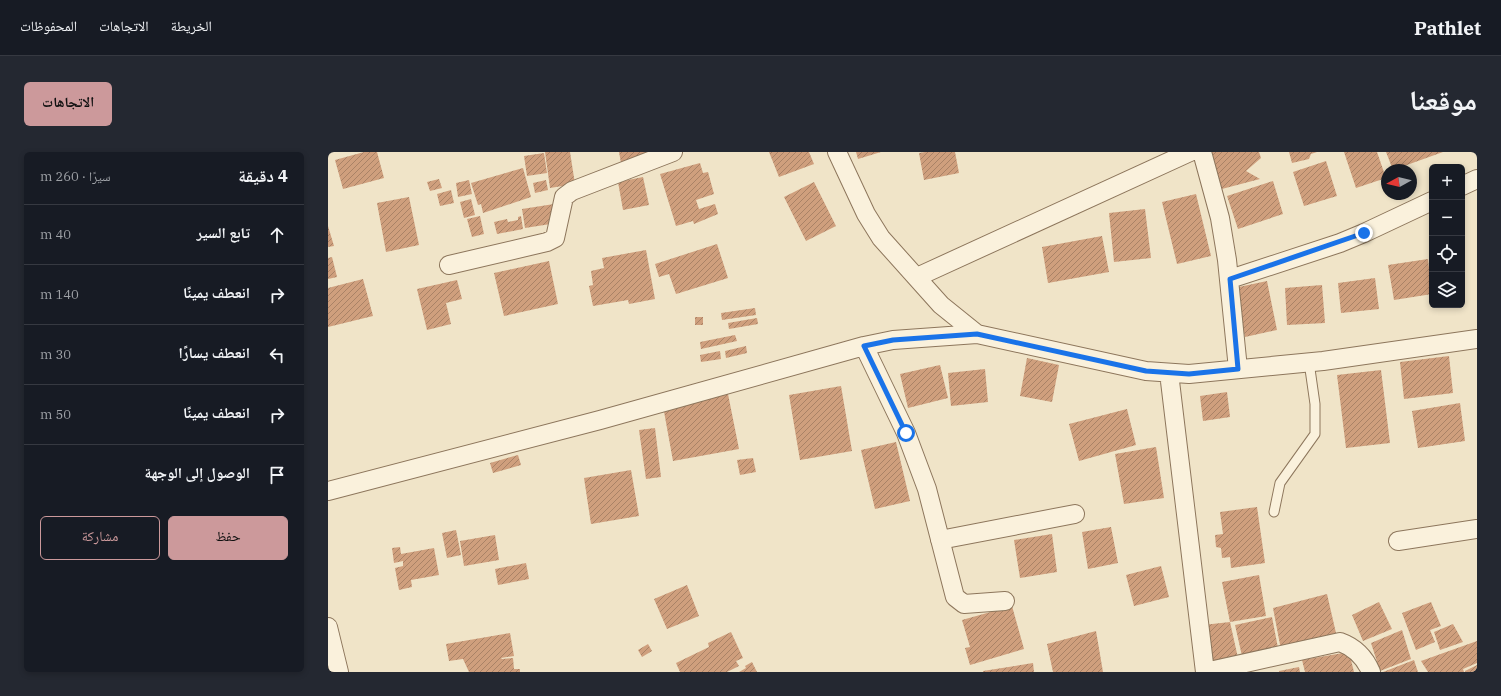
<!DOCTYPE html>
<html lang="ar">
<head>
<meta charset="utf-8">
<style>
  :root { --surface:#171b24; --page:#242831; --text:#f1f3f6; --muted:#9ea1a6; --line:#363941; --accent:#cc999b }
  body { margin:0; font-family:"IBM Plex Serif","Noto Naskh Arabic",serif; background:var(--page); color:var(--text); direction:rtl }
  .controls { position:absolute; right:12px; top:12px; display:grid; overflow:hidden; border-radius:6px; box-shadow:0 2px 6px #0003 }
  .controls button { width:36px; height:36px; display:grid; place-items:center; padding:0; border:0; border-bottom:1px solid var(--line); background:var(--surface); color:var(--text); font:20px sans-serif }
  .compass { position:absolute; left:1053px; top:12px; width:36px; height:36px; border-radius:50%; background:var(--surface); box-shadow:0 2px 6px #0003; rotate:262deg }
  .stop { position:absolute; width:12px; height:12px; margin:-9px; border:3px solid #1a73e8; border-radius:50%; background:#fff }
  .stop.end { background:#1a73e8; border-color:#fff; box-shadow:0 1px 4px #0008 }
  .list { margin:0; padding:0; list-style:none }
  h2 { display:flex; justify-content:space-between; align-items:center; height:52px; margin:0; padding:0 16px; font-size:17px }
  h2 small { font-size:13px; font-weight:400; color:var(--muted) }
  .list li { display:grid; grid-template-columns:26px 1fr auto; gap:12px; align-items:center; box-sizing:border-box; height:60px; padding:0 16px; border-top:1px solid var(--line) }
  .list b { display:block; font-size:15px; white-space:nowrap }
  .list em { font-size:13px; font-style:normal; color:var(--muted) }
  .actions { display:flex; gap:8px; padding:12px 16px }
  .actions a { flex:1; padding:9px 0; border:1px solid var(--accent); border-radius:6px; text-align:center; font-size:14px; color:var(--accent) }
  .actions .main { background:var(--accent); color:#111 }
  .icon { flex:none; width:22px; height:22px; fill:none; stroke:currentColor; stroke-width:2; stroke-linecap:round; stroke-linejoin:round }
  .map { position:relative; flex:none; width:1149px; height:520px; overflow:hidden; direction:ltr; border-radius:6px }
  header { display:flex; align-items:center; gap:24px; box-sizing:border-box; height:56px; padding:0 20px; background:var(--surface); border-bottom:1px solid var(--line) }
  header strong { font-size:19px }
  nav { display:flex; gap:22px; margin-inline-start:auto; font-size:14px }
  .intro { display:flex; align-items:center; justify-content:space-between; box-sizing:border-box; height:96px; padding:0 24px }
  h1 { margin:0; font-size:28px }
  .button { padding:10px 18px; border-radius:6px; background:var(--accent); color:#111; font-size:14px; font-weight:700 }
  main { display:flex; gap:24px; padding:0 24px }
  aside { flex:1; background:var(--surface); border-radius:6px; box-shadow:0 2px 6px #0003 }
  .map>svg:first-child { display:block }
  .building { fill:url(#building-hatch) }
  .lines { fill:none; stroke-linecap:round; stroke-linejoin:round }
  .lane-casing { stroke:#8d765c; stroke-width:11 }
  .street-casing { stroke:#8d765c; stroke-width:20 }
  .lane { stroke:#faf1dc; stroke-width:9 }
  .street { stroke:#faf1dc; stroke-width:18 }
  .route { stroke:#1a73e8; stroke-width:5 }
</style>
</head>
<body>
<header>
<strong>Pathlet</strong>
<nav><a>الخريطة</a><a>الاتجاهات</a><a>المحفوظات</a></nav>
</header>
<div class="intro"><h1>موقعنا</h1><a class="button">الاتجاهات</a></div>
<main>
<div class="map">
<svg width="1149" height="520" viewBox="0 0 1149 520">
  <defs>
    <pattern id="building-hatch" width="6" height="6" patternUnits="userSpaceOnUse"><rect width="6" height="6" fill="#cf9f7d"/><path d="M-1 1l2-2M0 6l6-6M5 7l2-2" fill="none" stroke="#a98266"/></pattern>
  </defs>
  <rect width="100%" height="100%" fill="#f0e4c8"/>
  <path class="building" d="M36 0H49L56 26 15 37 7 8Z
    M217 0H242L247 32 222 36Z
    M291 0H332L293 11Z
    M441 0H481L486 12 451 25Z
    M528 0H553L530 7Z
    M597 0H627L631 21 596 28 591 1Z
    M880 0H931L933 6 918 19 932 27 890 38Z
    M961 0H989L983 2 981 7 964 11Z
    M1016 0H1049L1058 26 1028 36Z
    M1058 0H1115L1065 18Z
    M216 1 219 21 199 24 196 4Z
    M998 9 1009 44 976 54 965 20Z
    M372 11 375 21 380 20 386 42 368 48 371 57 387 52 390 62 366 72 365 69 348 74 332 22Z
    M195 16 203 45 155 61 153 52 150 53 143 31Z
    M315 25 321 53 295 58 290 30Z
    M111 27 114 36 102 39 99 30Z
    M141 28 144 42 130 45 128 31Z
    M218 28 220 38 207 41 205 31Z
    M945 29 955 62 910 77 899 44Z
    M486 30 508 74 478 89 456 45Z
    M123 38 126 51 112 54 109 42Z
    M868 42 883 104 849 112 834 50Z
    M81 45 91 93 58 100 49 51Z
    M143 47 147 63 136 66 132 50Z
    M226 52 229 71 197 76 194 57Z
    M817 57 823 106 786 110 781 61Z
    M152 64 156 82 144 85 139 67Z
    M193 64 195 77 169 82 166 70 179 67 180 70 190 68V65Z
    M0 74 6 94 0 95Z
    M774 84 781 120 720 131 714 95Z
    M389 92 400 126 348 142 341 122 331 125 327 112Z
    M318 98 327 147 301 152 300 148 265 154 261 134 265 133 263 119 276 116 274 106Z
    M4 105 9 125 0 127V106Z
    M1100 107 1104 142 1066 148 1060 113Z
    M221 109 230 152 176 164 166 121Z
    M1047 126 1051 157 1013 161 1010 131Z
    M35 127 45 164 0 175V136Z
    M129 128 134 147 118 151 123 172 99 178 89 137Z
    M939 129 949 178 917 185 906 136Z
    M994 133 997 171 959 173 957 136Z
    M427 156 428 163 394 168 393 161Z
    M367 165H375V173H367Z
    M429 166 430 172 401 177 400 171Z
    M407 183 409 189 373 197 372 190Z
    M418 194 419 201 398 206 397 199Z
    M392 199 393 207 373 210 372 203Z
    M1121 204 1125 241 1076 247 1072 210Z
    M699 206 731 213 724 250 692 244Z
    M612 213 620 246 580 256 572 222Z
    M657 217 660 250 623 254 620 221Z
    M1053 218 1062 291 1018 296 1009 223Z
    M513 234 524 299 472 308 461 243Z
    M899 240 902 265 875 269 872 244Z
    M400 242 411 297 345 309 335 254Z
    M1132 251 1137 289 1090 296 1084 259Z
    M799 257 808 293 751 309 741 272Z
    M327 276 333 325 318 327 311 278Z
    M568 290 582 349 547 357 533 298Z
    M828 295 836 346 796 352 787 302Z
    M190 303 193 313 165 321 162 311Z
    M425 306 428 320 412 323 409 308Z
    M303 318 311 364 263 372 256 326Z
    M929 355 937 411 903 416 902 405 894 406 893 396 888 395 887 383 895 382 892 360Z
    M783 375 790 411 760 417 754 380Z
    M128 378 133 403 119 406 114 381Z
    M724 382 729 420 692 426 686 388Z
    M167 383 171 408 136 414 132 389Z
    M72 395 73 402 106 396 111 423 83 428 84 435 71 438 67 416 75 414V409L66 411 64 396Z
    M198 411 201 427 170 433 167 417Z
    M833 414 841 445 806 454 798 423Z
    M931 423 938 464 902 470 910 506 883 512 875 473 902 470 894 430Z
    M359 433 371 464 339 477 326 447Z
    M999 442 1008 481 953 498 945 456Z
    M1051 450 1064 477 1035 489 1024 463Z
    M1103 450 1113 474 1102 478 1107 490 1088 498 1074 461Z
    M684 454 696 497 642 513 637 496 642 495 634 468Z
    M944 465 950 496 914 504 907 473Z
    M1125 472 1135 490 1112 498 1106 480Z
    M1074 478 1083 507 1052 519 1043 491Z
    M768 479 775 520H725L719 492Z
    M403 480 415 506 408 509 411 514 399 520H352L348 511 381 495 380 491Z
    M182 481 186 504 173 506 174 507 185 506 186 517H192V520H141L135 507 121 509 118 492Z
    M1149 489V511L1135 517 1136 520H1100L1093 509Z
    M320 492 324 499 314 505 310 498Z
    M1021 500 1026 520H977L974 508Z
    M1086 508 1090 520H1055Z
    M424 510 429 520H411L418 516 417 514Z
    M705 511 706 520H655V519Z
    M1149 513V520H1137V519Z
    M971 515 972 520H951V519Z"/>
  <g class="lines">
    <defs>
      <path id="lane" d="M946 360 952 331 987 282V252L981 210"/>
      <path id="street" d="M509 0 538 62 553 86 613 153 649 182
        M874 0 892 66 899 108 910 217
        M1134 34 1149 27
        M121 113 219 90 227 86 236 45 244 39 345 0
        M589 125 862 0
        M902 127 1012 91 1036 81 1104 49
        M536 194 578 281 599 337 627 445 636 452 677 449
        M841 221 877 520
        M0 339 272 268 536 194 565 188 649 182 818 219 861 222 995 209 1149 187
        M612 388 747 362
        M1070 389 1149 377
        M0 475 11 520
        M877 520 1012 490C1026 495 1037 506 1043 520"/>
    </defs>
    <use href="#lane" class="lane-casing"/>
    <use href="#street" class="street-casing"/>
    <use href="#lane" class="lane"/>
    <use href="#street" class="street"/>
  </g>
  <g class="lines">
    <path class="route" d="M578 281 536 194 565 188 649 182 818 219 861 222 910 217 902 127 1036 81"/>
  </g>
</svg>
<div class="controls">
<button>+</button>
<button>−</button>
<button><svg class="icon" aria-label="locate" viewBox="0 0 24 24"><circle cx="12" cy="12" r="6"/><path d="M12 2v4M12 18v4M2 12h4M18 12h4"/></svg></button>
<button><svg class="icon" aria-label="layers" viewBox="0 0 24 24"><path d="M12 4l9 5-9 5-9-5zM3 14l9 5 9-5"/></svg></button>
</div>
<svg class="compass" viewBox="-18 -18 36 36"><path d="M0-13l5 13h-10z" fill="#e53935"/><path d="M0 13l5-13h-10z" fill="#9ea1a6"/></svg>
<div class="stop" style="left:578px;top:281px"></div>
<div class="stop end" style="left:1036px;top:81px"></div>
</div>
<aside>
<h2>4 دقيقة<small>سيرًا · 260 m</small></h2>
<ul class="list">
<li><svg class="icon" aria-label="ahead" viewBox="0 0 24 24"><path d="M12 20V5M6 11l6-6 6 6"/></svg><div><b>تابع السير</b></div><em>40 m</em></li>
<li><svg class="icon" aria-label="right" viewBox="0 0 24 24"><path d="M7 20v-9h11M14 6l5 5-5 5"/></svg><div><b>انعطف يمينًا</b></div><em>140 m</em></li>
<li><svg class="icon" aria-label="left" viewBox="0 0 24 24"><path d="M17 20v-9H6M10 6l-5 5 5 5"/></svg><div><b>انعطف يسارًا</b></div><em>30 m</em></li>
<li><svg class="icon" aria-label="right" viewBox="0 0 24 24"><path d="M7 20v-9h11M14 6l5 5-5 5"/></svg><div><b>انعطف يمينًا</b></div><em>50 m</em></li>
<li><svg class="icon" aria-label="arrive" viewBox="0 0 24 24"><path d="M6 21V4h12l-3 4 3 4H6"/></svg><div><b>الوصول إلى الوجهة</b></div></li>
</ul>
<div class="actions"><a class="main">حفظ</a><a>مشاركة</a></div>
</aside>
</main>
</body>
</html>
